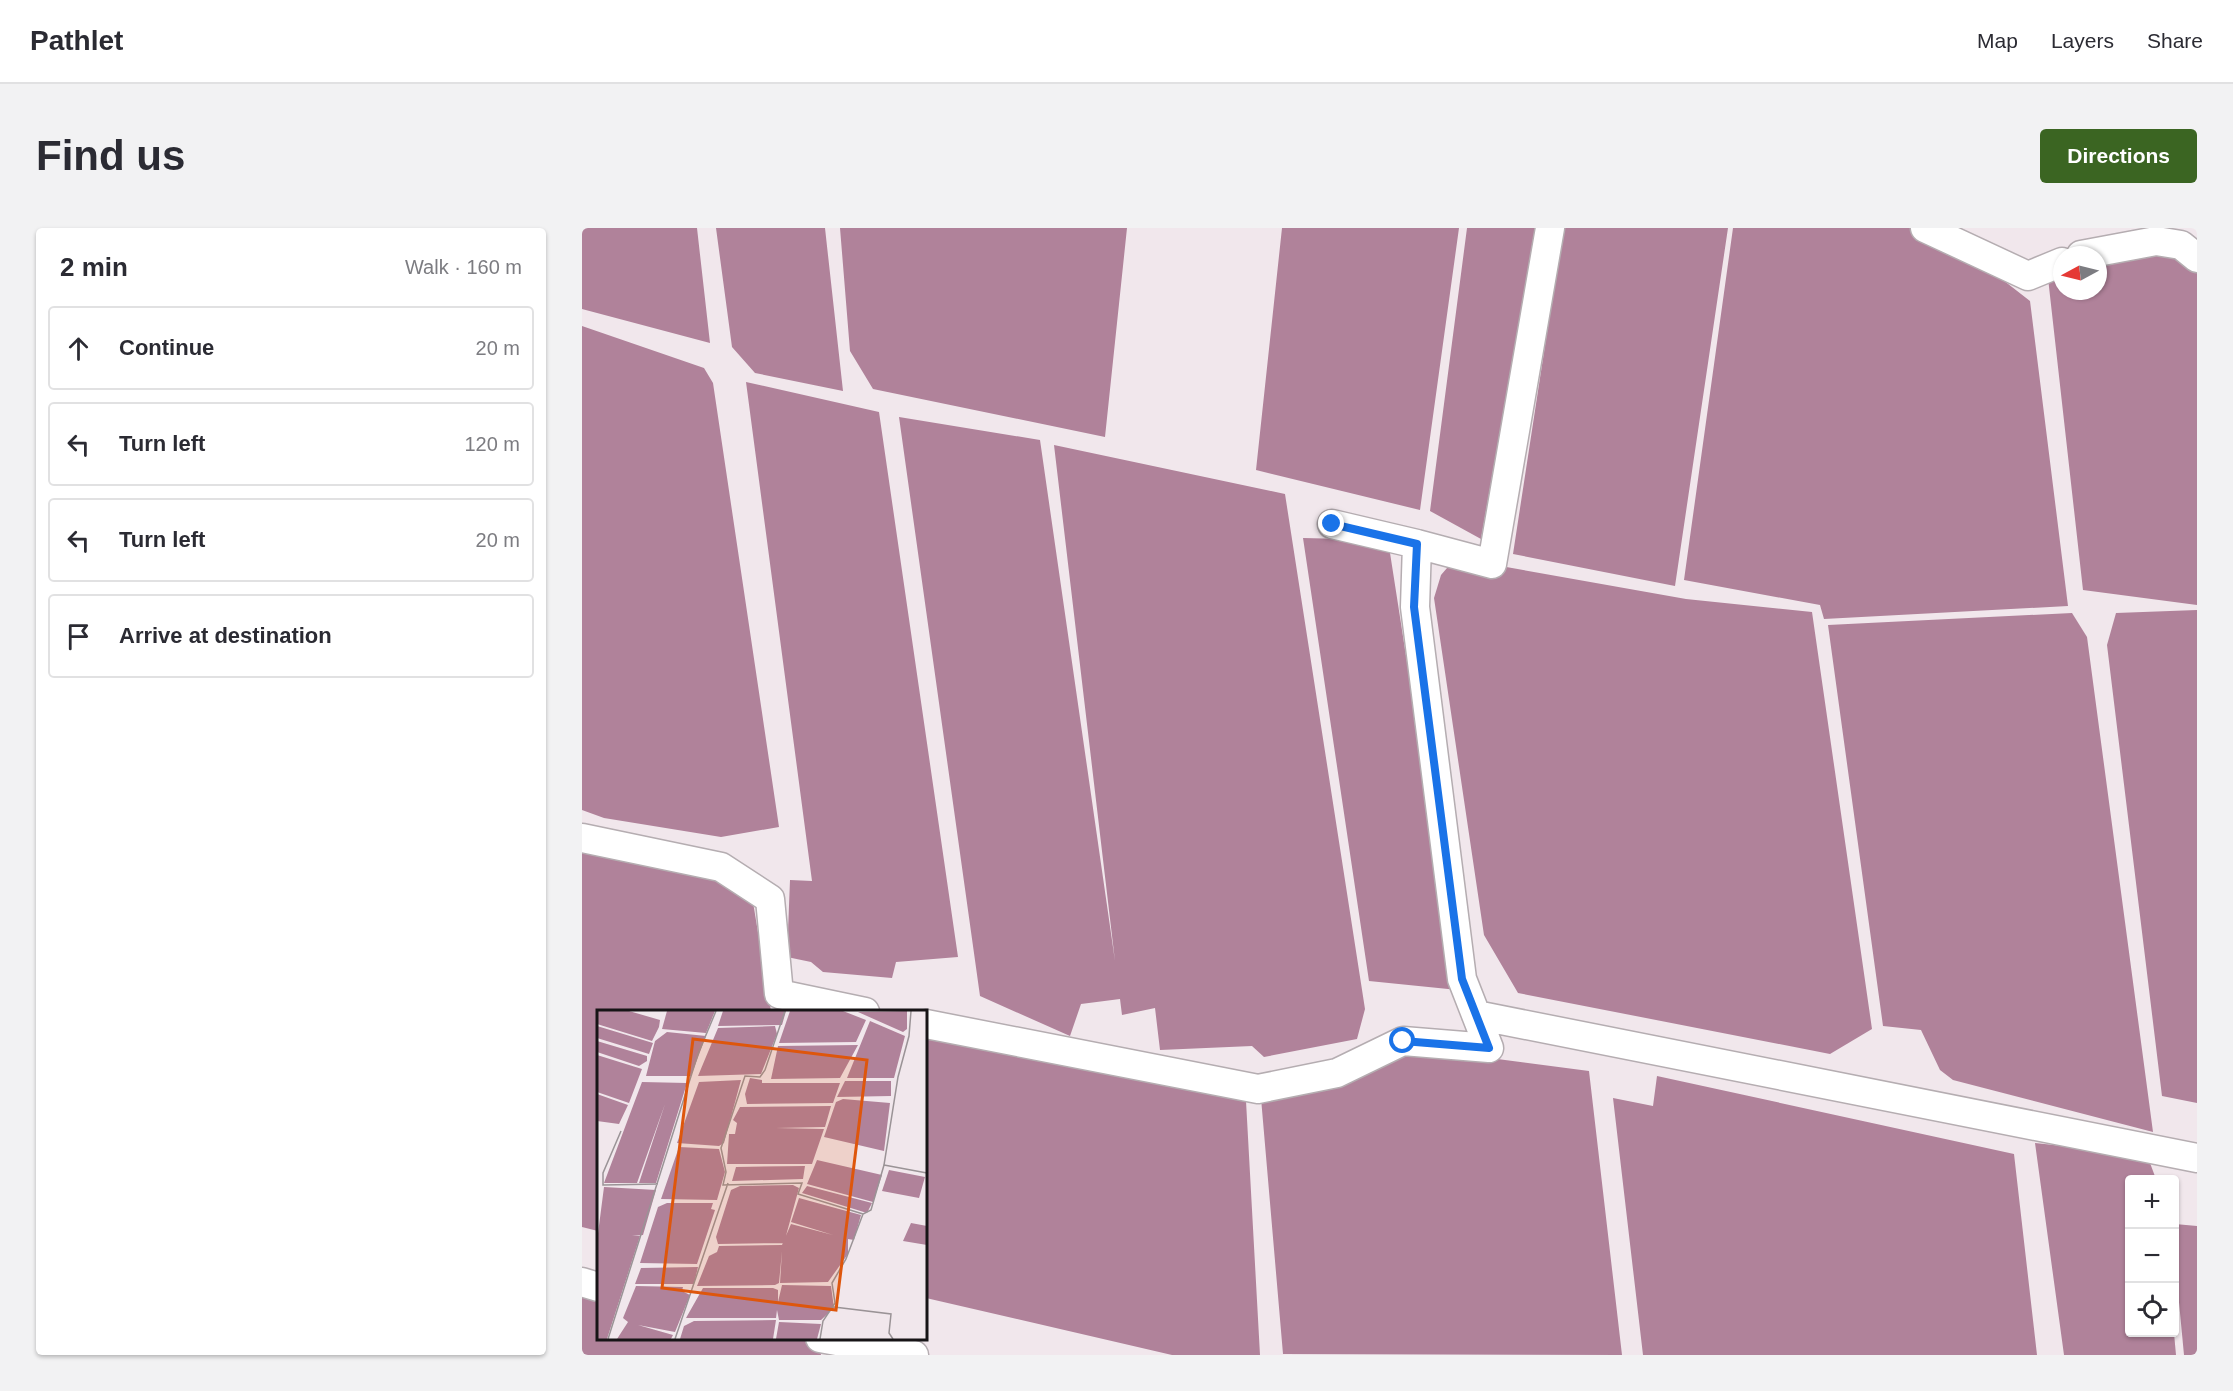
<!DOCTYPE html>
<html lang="en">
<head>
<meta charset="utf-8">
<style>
  :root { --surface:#fff; --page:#f2f2f3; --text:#2b2b33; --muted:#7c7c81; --line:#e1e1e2; --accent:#3b6522 }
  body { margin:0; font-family:Arial,sans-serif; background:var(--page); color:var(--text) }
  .controls { position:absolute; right:18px; bottom:18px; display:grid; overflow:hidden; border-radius:6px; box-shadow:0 2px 4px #0004 }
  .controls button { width:54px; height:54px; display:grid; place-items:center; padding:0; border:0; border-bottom:2px solid var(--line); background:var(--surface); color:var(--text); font:30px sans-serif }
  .compass { position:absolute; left:1471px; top:18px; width:54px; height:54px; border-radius:50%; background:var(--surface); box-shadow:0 2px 4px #0004; rotate:263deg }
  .stop { position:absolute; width:18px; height:18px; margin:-14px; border:4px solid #1a73e8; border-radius:50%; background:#fff }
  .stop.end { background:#1a73e8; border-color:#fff; box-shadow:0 2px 6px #0008 }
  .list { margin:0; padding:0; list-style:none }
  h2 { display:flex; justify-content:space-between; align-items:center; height:78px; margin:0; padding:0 24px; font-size:26px }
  h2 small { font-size:20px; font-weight:400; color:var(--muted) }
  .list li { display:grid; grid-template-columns:39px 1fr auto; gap:18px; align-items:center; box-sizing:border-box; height:84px; margin:0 12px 12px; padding:0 12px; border:2px solid var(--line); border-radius:6px }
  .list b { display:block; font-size:22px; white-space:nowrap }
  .list em { font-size:20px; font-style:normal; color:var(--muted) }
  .icon { flex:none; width:33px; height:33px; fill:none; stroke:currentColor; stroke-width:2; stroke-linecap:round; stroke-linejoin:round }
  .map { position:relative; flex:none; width:1615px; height:1127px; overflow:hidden; border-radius:6px }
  header { display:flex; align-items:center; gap:36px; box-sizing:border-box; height:84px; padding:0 30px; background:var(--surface); border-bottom:2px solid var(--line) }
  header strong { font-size:28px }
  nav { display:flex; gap:33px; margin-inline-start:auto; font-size:21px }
  .intro { display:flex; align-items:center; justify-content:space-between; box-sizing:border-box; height:144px; padding:0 36px }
  h1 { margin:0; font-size:42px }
  .button { padding:15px 27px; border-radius:6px; background:var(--accent); color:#fff; font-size:21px; font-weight:700 }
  main { display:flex; gap:36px; padding:0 36px }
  aside { flex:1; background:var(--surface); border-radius:6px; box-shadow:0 2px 4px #0004 }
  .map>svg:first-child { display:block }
  .water { fill:#b0829a }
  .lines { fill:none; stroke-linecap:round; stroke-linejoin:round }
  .minor-casing { stroke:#b5adb1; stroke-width:31 }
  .minor { stroke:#fff; stroke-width:28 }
  .route { stroke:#1a73e8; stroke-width:8 }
  .inset-road { fill:none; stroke:#9a9396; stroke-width:1.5 }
  .view { fill:#de560c; fill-opacity:0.15; stroke:#de560c; stroke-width:3 }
  .inset-edge { fill:none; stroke:#171416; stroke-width:3 }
</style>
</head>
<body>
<header>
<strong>Pathlet</strong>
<nav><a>Map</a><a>Layers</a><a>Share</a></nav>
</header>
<div class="intro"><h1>Find us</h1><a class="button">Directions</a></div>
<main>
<aside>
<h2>2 min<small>Walk · 160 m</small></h2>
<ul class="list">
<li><svg class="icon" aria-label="ahead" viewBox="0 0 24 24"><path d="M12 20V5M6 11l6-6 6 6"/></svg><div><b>Continue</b></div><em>20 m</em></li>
<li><svg class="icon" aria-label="left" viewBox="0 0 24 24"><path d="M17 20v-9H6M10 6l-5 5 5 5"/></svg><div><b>Turn left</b></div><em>120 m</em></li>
<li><svg class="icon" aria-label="left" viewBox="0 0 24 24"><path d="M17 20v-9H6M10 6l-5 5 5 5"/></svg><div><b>Turn left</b></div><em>20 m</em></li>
<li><svg class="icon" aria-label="arrive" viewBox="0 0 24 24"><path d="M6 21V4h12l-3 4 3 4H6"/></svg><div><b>Arrive at destination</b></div></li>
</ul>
</aside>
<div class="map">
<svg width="1615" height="1127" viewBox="0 0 1615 1127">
  <rect width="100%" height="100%" fill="#f1e7ec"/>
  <path class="water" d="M0 0H115L128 115 0 81Z
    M134 0H243L261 163 173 145 150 119Z
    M258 0H545L523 209 291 161 268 123Z
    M700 0H877L838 282 674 242Z
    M885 0H954L899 311 848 283Z
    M981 0H1146L1093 358 931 326Z
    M1151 0H1341L1412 45 1448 73 1486 378 1242 391 1238 377 1102 352Z
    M1604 14 1615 29V377L1501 362 1466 50 1480 43V63H1516V28Z
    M0 98 122 140 131 155 197 599 139 609 22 590 0 582Z
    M164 154 297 184 376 729 314 734 310 750 241 744 229 734 205 729 208 652 230 653Z
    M317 189 458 212 533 733 472 217 703 266 783 781 775 811 682 829 670 818 578 822 573 780 540 787 538 771 499 776 488 808 398 768Z
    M721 310 806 312 876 762 787 753Z
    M871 333 902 335 1104 371 1230 384 1290 801 1248 826 936 765 902 707 852 370 859 347Z
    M1615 382V875L1580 868 1525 417 1534 385Z
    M1490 385 1505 409 1571 904 1371 852 1358 842 1339 802 1301 798 1246 397Z
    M0 609 169 662 189 783 16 784V1003L0 999Z
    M344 802 664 873 678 1127H590L344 1070Z
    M824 819 1007 843 1040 1127 701 1126 679 870Z
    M1075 848 1432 926 1455 1127H1061L1031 870 1071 878Z
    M1453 915 1565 927 1574 951 1548 952V1104L1592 1105 1594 1127H1482Z
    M1593 996 1615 998V1127H1602L1593 1032Z
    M0 1052 16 1056V1110L236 1111 239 1127H0Z"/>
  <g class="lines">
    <defs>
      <path id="minor" d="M1343 0 1446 48 1480 34
        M1499 27 1574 13 1599 17 1615 30
        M750 296 835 316
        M0 610 139 639 188 671 197 766 283 784
        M894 787 1615 930
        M344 796 676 861 755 845 821 813 907 820 880 751 833 379 835 316 910 336 968 0
        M0 1054 16 1059
        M238 1110 332 1127"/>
    </defs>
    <use href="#minor" class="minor-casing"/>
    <use href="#minor" class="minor"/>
  </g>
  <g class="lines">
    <path class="route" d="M750 296 835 316 832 379 880 751 907 820 821 813"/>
  </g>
  <g transform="translate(15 782)">
    <rect width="330" height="330" fill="#f1e7ec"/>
    <path d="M0 1H32L63 10 62 17 55 31 0 14ZM70 1H118L109 23 65 19ZM126 1H189L185 15 121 16ZM193 1H246L269 10 259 32 182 33ZM310 1V19L306 22 261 2ZM273 11 308 26 297 68H250ZM0 16 56 33 52 44 0 28ZM178 16 180 24 164 64 101 66 121 18ZM70 22 109 26 94 66H49L58 31ZM0 31 50 46V51L42 56 0 42ZM261 35 243 68 174 69 181 36ZM0 45 45 59 32 93 0 82ZM153 68 165 70V73H243L236 93 150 94 148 84ZM144 70 127 133 122 136 80 133 102 72ZM248 71H294V86L240 87ZM45 72 90 73 59 173H42L68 94 40 173H7ZM0 84 31 95 22 114 0 111ZM246 89 293 93 287 141 227 127 239 92ZM234 96 228 117 179 118 227 119 215 154H130L132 124H138L140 113 136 110 143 97ZM82 137 122 139 128 162 120 190 64 189ZM220 150 285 165 276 192 210 174ZM208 156 206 169 135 171 139 157ZM292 160 328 167 322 188 285 181ZM196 175 202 178 187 233 121 234 119 227 134 180 143 176ZM210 176 275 193 270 203 205 183ZM7 177 59 180 46 225 35 226H43L10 329H0V231ZM202 188 264 205 257 230 251 229V244L231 272 183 273 185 241 182 273 178 275 100 276 112 246 120 242 122 236 185 235 194 214 236 225 194 212ZM70 193H116L114 199 118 200 100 254 43 253 61 197ZM314 213 330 216V235L306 231ZM101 257 97 274H38L44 258ZM185 275 234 276 237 298 224 310H182L180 300 179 308H89L106 278H176L181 280V292ZM39 276 86 277 85 281 93 285 78 322 41 315 76 325 74 329H20L31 312 26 308ZM179 310 176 329H83L87 316 97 311ZM182 312 224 314 220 329H179Z" fill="#b0829a"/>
    <path class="inset-road" d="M188 1 168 60 163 67 148 66 124 138 129 162 126 175 205 173 201 184 266 204M24 121 6 163V175L61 174M287 155 330 163M237 297 294 304 292 323 296 329M11 329 101 44 119 1M78 329 131 173M223 329 226 311 238 293 235 273 249 249 266 204 274 200 287 155 301 67 312 26 314 1"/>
    <path class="view" d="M96 29 270 50 239 300 65 278Z"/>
    <rect width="330" height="330" class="inset-edge"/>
  </g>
</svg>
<div class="controls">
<button>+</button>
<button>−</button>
<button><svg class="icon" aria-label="locate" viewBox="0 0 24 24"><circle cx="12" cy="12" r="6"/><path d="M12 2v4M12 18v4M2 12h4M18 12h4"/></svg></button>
</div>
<svg class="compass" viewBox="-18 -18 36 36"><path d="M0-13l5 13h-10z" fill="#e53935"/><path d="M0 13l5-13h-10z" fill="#7c7c81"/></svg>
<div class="stop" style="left:821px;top:813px"></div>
<div class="stop end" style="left:750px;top:296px"></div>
</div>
</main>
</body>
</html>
